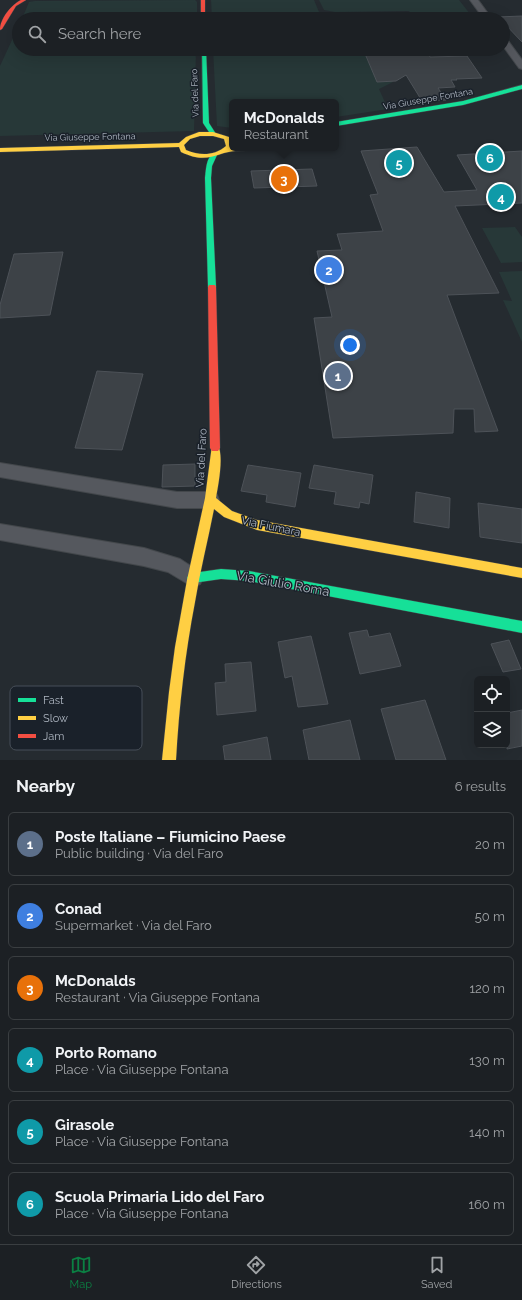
<!DOCTYPE html>
<html lang="en">
<head>
<meta charset="utf-8">
<style>
  :root { --surface:#1c2024; --page:#25282c; --text:#f1f3f6; --muted:#a0a3a6; --line:#3a3e41; --accent:#0b8043 }
  body { margin:0; font-family:Raleway,sans-serif; background:var(--page); color:var(--text) }
  .controls { position:absolute; right:12px; bottom:12px; display:grid; overflow:hidden; border-radius:6px; box-shadow:0 4px 16px #0002 }
  .controls button { width:36px; height:36px; display:grid; place-items:center; padding:0; border:0; border-bottom:1px solid var(--line); background:var(--surface); color:var(--text); font:20px sans-serif }
  .you { position:absolute; left:350px; top:345px; width:14px; height:14px; margin:-10px; border:3px solid #fff; border-radius:50%; background:#1a73e8; box-shadow:0 0 0 6px #1a73e833 }
  .badge { display:grid; place-items:center; width:26px; height:26px; border-radius:50%; background:var(--accent); color:#fff; font-size:13px; font-weight:700 }
  .pin { position:absolute; translate:-50% -50%; border:2px solid #fff; box-shadow:0 1px 4px #0006 }
  .popup { position:absolute; left:229px; top:99px; width:110px; height:52px; box-sizing:border-box; display:grid; place-content:center; border-radius:6px; background:var(--surface); filter:drop-shadow(0 1px 3px #0005); font-size:13px; white-space:nowrap; color:var(--muted) }
  .popup b { font-size:15px; color:var(--text) }
  .popup::after { content:''; position:absolute; left:50%; top:100%; margin-left:-8px; border:8px solid transparent; border-top-color:var(--surface) }
  .list { margin:0; padding:0; list-style:none }
  h2 { display:flex; justify-content:space-between; align-items:center; height:52px; margin:0; padding:0 16px; font-size:17px }
  h2 small { font-size:13px; font-weight:400; color:var(--muted) }
  .list li { display:grid; grid-template-columns:26px 1fr auto; gap:12px; align-items:center; box-sizing:border-box; height:64px; margin:0 8px 8px; padding:0 8px; border:1px solid var(--line); border-radius:6px }
  .list b { display:block; font-size:15px; white-space:nowrap }
  .list p { margin:0; font-size:13px; white-space:nowrap; color:var(--muted) }
  .list em { font-size:13px; font-style:normal; color:var(--muted) }
  .icon { flex:none; width:22px; height:22px; fill:none; stroke:currentColor; stroke-width:2; stroke-linecap:round; stroke-linejoin:round }
  .map { position:relative; flex:none; width:522px; height:760px; overflow:hidden }
  .search { position:absolute; background:var(--surface); box-shadow:0 4px 16px #0002; left:12px; right:12px; top:12px; height:44px; display:flex; align-items:center; gap:10px; box-sizing:border-box; padding:0 14px; border-radius:22px; color:var(--muted); font-size:15px }
  .sheet { height:484px; background:var(--surface) }
  nav { display:flex; justify-content:space-around; align-items:center; box-sizing:border-box; height:56px; border-top:1px solid var(--line); background:var(--surface); font-size:11px; color:var(--muted) }
  nav a { display:grid; justify-items:center; gap:2px }
  nav .on { color:var(--accent) }
  .map>svg:first-child { display:block }
  .green { fill:#273838 }
  .building { fill:#3d4247; stroke:#4d5258 }
  .lines { fill:none; stroke-linecap:round; stroke-linejoin:round }
  .street-casing { stroke:#43474b; stroke-width:2 }
  .fast-casing { stroke:#43474b; stroke-width:1 }
  .slow-casing { stroke:#43474b; stroke-width:1 }
  .jam-casing { stroke:#43474b; stroke-width:1 }
  .street { fill:#55585e; fill-rule:evenodd }
  .fast { fill:#16e098; fill-rule:evenodd }
  .slow { fill:#ffcf43; fill-rule:evenodd }
  .jam { fill:#f24e42; fill-rule:evenodd }
  .labels { text-anchor:middle; stroke-width:3; stroke-linejoin:round; paint-order:stroke }
  .far-street-label { font-size:9px; fill:#afb7c2; stroke:#1a212a }
  .street-label { font-size:11px; fill:#afb7c2; stroke:#1a212a }
  .near-street-label { font-size:13px; fill:#afb7c2; stroke:#1a212a }
  .key { fill:#1a212a; stroke:#474e58; stroke-width:1 }
  .key-label { font-size:11px; fill:#afb7c2 }
</style>
</head>
<body>
<div class="map">
<svg width="522" height="760" viewBox="0 0 522 760">
  <rect width="100%" height="100%" fill="#252b30"/>
  <path class="green" d="M195 0 197 2V19H22L29 2 35 1Z
    M211 0H314L319 12 331 15 334 13 349 19H212Z
    M319 0H459L474 19H415L409 11 335 12 324 10Z
    M19 25V49H196L194 131 0 136V66Z
    M213 49H378L393 82 379 89 388 109 336 117V102H232V128L217 126Z
    M515 227 522 237V262L501 263 482 228Z
    M522 271V342L503 300 512 301 499 272Z"/>
  <path class="building" d="M522 16V42L503 22V19L497 17Z
    M363 49H426L430 57 467 56 482 78 456 79 457 80H451L455 87 438 88 446 100 422 101 406 75 396 81 377 82Z
    M417 147 444 192 477 190 457 155 522 151V203L455 206 499 293 447 295 498 431 475 432 474 409H454L453 433 333 438 314 318 332 317 317 251 342 250 337 234 383 231 370 195 378 194 361 151Z
    M312 169 317 186 254 188 251 171Z
    M63 252 50 315 0 318V305L14 254Z
    M97 371 143 374 122 450 75 448Z
    M195 464V486L162 487 163 465Z
    M248 465 301 473 295 507 266 502 267 495 241 491Z
    M314 465 373 475 369 504 360 502 359 508 334 504 336 492 309 488Z
    M416 492 450 498 449 528 414 522Z
    M478 503 522 509V543L480 537Z
    M367 630 369 637 390 633 401 666 360 674 349 633Z
    M311 636 328 704 298 707 292 676 285 678 278 642Z
    M509 640 521 669 503 672 491 644Z
    M251 662 256 711 217 715 215 683 226 682 225 664Z
    M425 700 446 760H396L381 709Z
    M522 710V746L507 749V713Z
    M350 720 360 760H309L303 730Z
    M267 737 271 760H225L223 746Z"/>
  <g class="lines">
    <defs>
      <path id="street" d="M470 0H478L492 19H484Z
        M503 37 506 38 522 60V69L519 68 503 46Z
        M0 463 177 492H210L217 495 219 500 217 505 210 508H177L0 477Z
        M0 524 144 548 180 559 200 572 203 578 200 584 193 587 168 572 144 566 0 540Z"/>
      <path id="fast" d="M202 49H206L209 123 216 134 213 136 211 135 203 123Z
        M522 85V89L463 105 336 126V122L463 101Z
        M214 153 217 155 212 166 211 178 216 287 212 289 208 287 205 178C206 170 206 157 214 153Z
        M221 569 249 571 522 621V633L249 581 221 579 193 583 189 582 187 578 189 574 193 573Z"/>
      <path id="slow" d="M199 132H213L229 137 232 146 230 149 262 148 259 150C248 151 234 150 224 153 207 159 198 160 181 152L179 147 0 152V148L179 143 186 137ZM200 136H213L224 139 226 146C214 156 200 156 186 150L184 145 190 139Z
        M215 444 218 445C224 457 218 486 216 498L232 511 257 520 522 568V578L257 530 224 517 214 509C208 540 200 571 195 602 185 654 179 707 176 760H162L169 692 175 647 187 580 205 498 212 445Z"/>
      <path id="jam" d="M21 0H26L16 6 2 29 0 30C0 19 11 5 21 0Z
        M201 0H205V19H201Z
        M209 285H215L216 287 220 448 218 451H212L210 448 208 287Z"/>
    </defs>
    <use href="#street" class="street-casing"/>
    <use href="#fast" class="fast-casing"/>
    <use href="#slow" class="slow-casing"/>
    <use href="#jam" class="jam-casing"/>
    <use href="#street" class="street"/>
    <use href="#fast" class="fast"/>
    <use href="#slow" class="slow"/>
    <use href="#jam" class="jam"/>
  </g>
  <g class="labels">
    <g class="far-street-label">
      <text transform="translate(195 93) rotate(-92)" y="3">Via del Faro</text>
      <text transform="translate(428 99) rotate(-10)" y="3">Via Giuseppe Fontana</text>
      <text transform="translate(90 137) rotate(-1)" y="3">Via Giuseppe Fontana</text>
    </g>
    <g class="street-label">
      <text transform="translate(201 458) rotate(-87)" y="4">Via del Faro</text>
      <text transform="translate(271 526) rotate(12)" y="4">Via Fiumara</text>
    </g>
    <g class="near-street-label">
      <text transform="translate(283 583) rotate(10)" y="5">Via Giulio Roma</text>
    </g>
  </g>
  <rect x="10" y="686" width="132" height="64" rx="6" class="key"/>
  <rect x="18" y="698" width="18" height="4" fill="#16e098"/>
  <rect x="18" y="716" width="18" height="4" fill="#ffcf43"/>
  <rect x="18" y="734" width="18" height="4" fill="#f24e42"/>
  <g class="key-label">
    <text x="43" y="704">Fast</text>
    <text x="43" y="722">Slow</text>
    <text x="43" y="740">Jam</text>
  </g>
</svg>
<div class="controls">
<button><svg class="icon" aria-label="locate" viewBox="0 0 24 24"><circle cx="12" cy="12" r="6"/><path d="M12 2v4M12 18v4M2 12h4M18 12h4"/></svg></button>
<button><svg class="icon" aria-label="layers" viewBox="0 0 24 24"><path d="M12 4l9 5-9 5-9-5zM3 14l9 5 9-5"/></svg></button>
</div>
<div class="you"></div>
<div class="pin badge" style="left:338px;top:376px;background:#5c6f8a">1</div>
<div class="pin badge" style="left:329px;top:270px;background:#3f7fe0">2</div>
<div class="pin badge" style="left:284px;top:179px;background:#e8710a">3</div>
<div class="popup"><b>McDonalds</b>Restaurant</div>
<div class="pin badge" style="left:501px;top:197px;background:#0f9aa8">4</div>
<div class="pin badge" style="left:399px;top:163px;background:#0f9aa8">5</div>
<div class="pin badge" style="left:490px;top:158px;background:#0f9aa8">6</div>
<div class="search"><svg class="icon" aria-label="search" viewBox="0 0 24 24"><circle cx="10" cy="10" r="6"/><path d="M15 15l6 6"/></svg>Search here</div>
</div>
<section class="sheet">
<h2>Nearby<small>6 results</small></h2>
<ul class="list">
<li><span class="badge" style="background:#5c6f8a">1</span><div><b>Poste Italiane – Fiumicino Paese</b><p>Public building · Via del Faro</p></div><em>20 m</em></li>
<li><span class="badge" style="background:#3f7fe0">2</span><div><b>Conad</b><p>Supermarket · Via del Faro</p></div><em>50 m</em></li>
<li><span class="badge" style="background:#e8710a">3</span><div><b>McDonalds</b><p>Restaurant · Via Giuseppe Fontana</p></div><em>120 m</em></li>
<li><span class="badge" style="background:#0f9aa8">4</span><div><b>Porto Romano</b><p>Place · Via Giuseppe Fontana</p></div><em>130 m</em></li>
<li><span class="badge" style="background:#0f9aa8">5</span><div><b>Girasole</b><p>Place · Via Giuseppe Fontana</p></div><em>140 m</em></li>
<li><span class="badge" style="background:#0f9aa8">6</span><div><b>Scuola Primaria Lido del Faro</b><p>Place · Via Giuseppe Fontana</p></div><em>160 m</em></li>
</ul>
</section>
<nav>
<a class="on"><svg class="icon" aria-label="map" viewBox="0 0 24 24"><path d="M3 6l6-2 6 2 6-2v14l-6 2-6-2-6 2zM9 4v14M15 6v14"/></svg>Map</a>
<a><svg class="icon" aria-label="directions" viewBox="0 0 24 24"><path d="M12 3l9 9-9 9-9-9zM9 14v-3h6M13 9l2 2-2 2"/></svg>Directions</a>
<a><svg class="icon" aria-label="saved" viewBox="0 0 24 24"><path d="M7 4h10v16l-5-4-5 4z"/></svg>Saved</a>
</nav>
</body>
</html>
